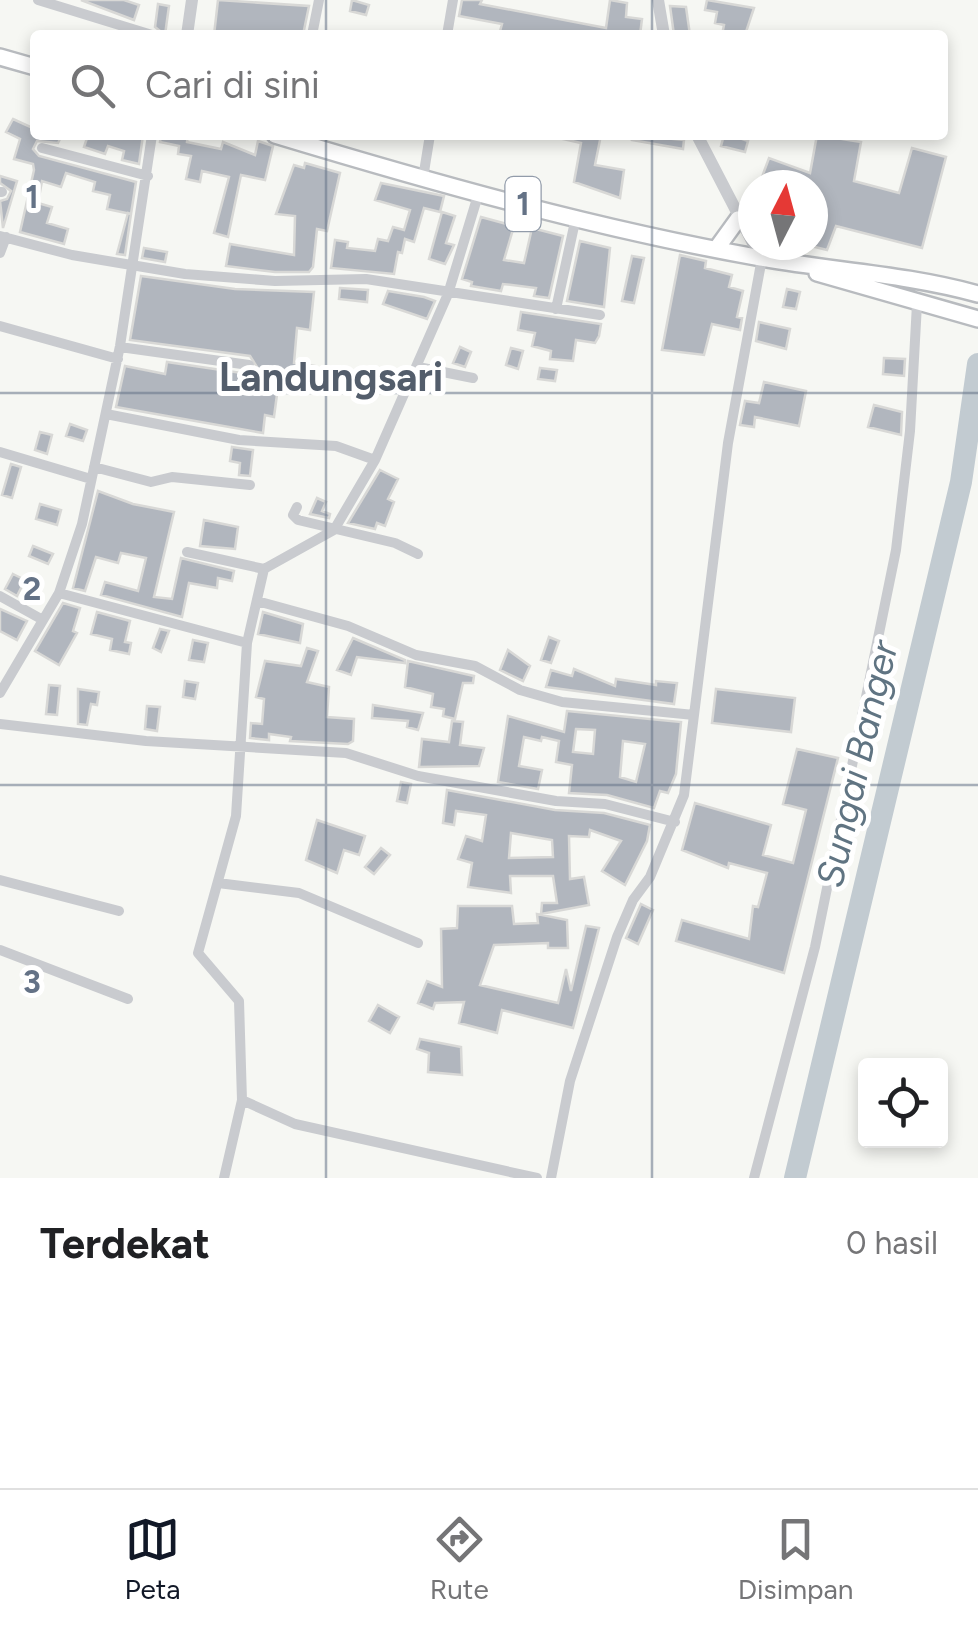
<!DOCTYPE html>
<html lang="id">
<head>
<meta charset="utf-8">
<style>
  :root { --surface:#fff; --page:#f6f6f6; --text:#202124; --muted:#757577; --line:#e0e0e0; --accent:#111827 }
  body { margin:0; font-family:Figtree,sans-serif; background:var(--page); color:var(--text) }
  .controls { position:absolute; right:30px; bottom:30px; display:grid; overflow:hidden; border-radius:10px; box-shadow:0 5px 15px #0003 }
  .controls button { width:90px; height:90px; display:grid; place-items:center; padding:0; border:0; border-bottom:2px solid var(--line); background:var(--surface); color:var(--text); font:50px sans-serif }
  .compass { position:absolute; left:738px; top:170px; width:90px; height:90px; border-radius:50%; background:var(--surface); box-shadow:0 5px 15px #0003; rotate:6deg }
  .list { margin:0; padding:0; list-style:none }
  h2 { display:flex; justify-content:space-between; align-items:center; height:130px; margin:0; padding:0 40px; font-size:42px }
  h2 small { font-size:32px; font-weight:400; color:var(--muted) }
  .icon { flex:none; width:55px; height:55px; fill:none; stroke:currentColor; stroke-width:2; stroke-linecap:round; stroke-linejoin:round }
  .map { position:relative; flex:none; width:978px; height:1178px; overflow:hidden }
  .search { position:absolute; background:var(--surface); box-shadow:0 5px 15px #0003; left:30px; right:30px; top:30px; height:110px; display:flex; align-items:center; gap:25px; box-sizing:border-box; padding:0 35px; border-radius:10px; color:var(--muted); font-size:38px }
  .sheet { height:310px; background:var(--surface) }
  nav { display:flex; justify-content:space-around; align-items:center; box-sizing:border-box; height:140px; border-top:2px solid var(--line); background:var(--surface); font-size:28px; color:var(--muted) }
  nav a { display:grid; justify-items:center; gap:5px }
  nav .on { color:var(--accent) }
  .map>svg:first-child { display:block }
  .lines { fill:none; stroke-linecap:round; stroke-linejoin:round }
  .river { stroke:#c2cbd1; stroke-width:22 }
  .building { fill:#b1b6be; stroke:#d8d8d6; stroke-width:2.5; fill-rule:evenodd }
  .trunk-casing { stroke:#b8bbbf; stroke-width:20 }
  .minor { stroke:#c9cbcf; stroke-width:10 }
  .tertiary { stroke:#c9cbcf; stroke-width:12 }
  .trunk { stroke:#fff; stroke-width:15 }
  .grid { fill:none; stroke:#647286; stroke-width:2.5; stroke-opacity:0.55 }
  .labels { text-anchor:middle; stroke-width:10; stroke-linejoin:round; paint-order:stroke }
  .shield { fill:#fff; stroke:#929caa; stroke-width:2.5 }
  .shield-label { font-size:32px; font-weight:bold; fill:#647286 }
  .water-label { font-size:38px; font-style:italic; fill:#607482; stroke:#fff }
  .quarter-label { font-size:40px; font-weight:bold; fill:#535d6b; stroke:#fff }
  .grid-label { font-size:32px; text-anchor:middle; font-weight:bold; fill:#647286; stroke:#fff; stroke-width:10; stroke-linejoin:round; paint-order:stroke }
</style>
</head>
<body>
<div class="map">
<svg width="978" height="1178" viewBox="0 0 978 1178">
  <rect width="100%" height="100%" fill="#f6f7f3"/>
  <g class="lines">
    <path class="river" d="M795 1178 961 482 978 364"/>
  </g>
  <path class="building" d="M81 0H124L139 5 134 20Z
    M218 0 309 6 303 35H214Z
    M352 0 369 5 366 15 350 11Z
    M462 0H482L480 4 606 28 610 0 627 3 626 17 642 19 640 35H499L502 24 459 16Z
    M707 0 754 8 745 35H722L724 25 715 23 717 12 705 10Z
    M158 4 169 6 165 35 155 27Z
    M670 6 686 7 690 35H674Z
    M13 119 35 129V135L60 139 58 143 37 141 33 149 39 156 136 182 131 214 107 209 110 195 93 191 95 182 66 173 61 187 42 181 38 203 52 207 47 223 68 229 64 244 20 232 34 170 33 164 14 159 20 139 6 132Z
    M88 135H143L139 164 122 160 124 151 108 146 105 154 84 147Z
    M161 135H188L187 142 221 149 223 142 255 155 258 141 273 146 265 180 241 175 228 237 214 233 229 177 202 171 200 182 186 179 191 156 178 154 179 146 160 142Z
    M563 135H601L595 165 624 170 620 198 574 182 581 143 563 139Z
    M633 135 684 140 683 149 632 140Z
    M724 135H743L742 139 748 141 745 152 721 146Z
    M817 135 861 142 854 181 899 193 912 148 946 157 922 248 836 226 827 250 811 246 813 185H759L769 158 810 173Z
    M305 163 340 173 327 231 317 229 313 267 309 272H275L226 266 230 244 294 255 295 216 276 214 294 165 304 168Z
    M0 176 17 181 3 228 0 201 7 199 11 191 0 183Z
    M381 183 444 196 440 212 424 208 414 242 405 239 402 253 398 252 394 274 331 268 335 240 348 242 347 248 375 251 378 239 388 241 393 227 404 230 410 210 375 200Z
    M442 212 455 216 446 243 454 245 445 264 429 259Z
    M128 213 131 214 125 255 117 254Z
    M481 217 514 226 504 260 524 263 532 228 563 236 549 298 534 296 536 288 503 284 501 291 471 286 472 282 462 279Z
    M580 241 610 248 604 307 567 301Z
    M144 248 167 252 165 262 142 258Z
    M680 255 706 261 705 268 732 275 729 287 743 291 737 317 742 318 740 330 712 324 704 355 662 350Z
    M632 256 644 258 634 303 622 301Z
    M141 276 235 289 314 292 310 330 297 328 294 363 315 366 311 392 278 387 274 417 265 415 263 433 116 407 125 366 165 374 167 362 248 374 257 367 250 356 130 340Z
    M340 288 368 290 367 302 339 299Z
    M787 289 800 292 796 309 783 307Z
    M388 291 424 297 435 301 427 319 383 304Z
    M521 312 601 324 599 336 595 343 576 340 573 361 550 359 551 351 532 346 535 333 518 330Z
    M759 322 790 329 786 349 756 341Z
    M460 347 471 352 465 367 453 363Z
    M511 348 523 351 518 369 506 365Z
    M884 358 905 359 904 376 883 374Z
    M540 368 557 370 555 381 538 379Z
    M764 382 806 391 799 426 755 417 754 427 740 425 745 401 759 403Z
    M874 405 902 412 901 435 868 427Z
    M70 424 87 430 83 441 66 436Z
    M40 432 52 435 47 454 35 450Z
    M232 447 253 450 250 476 239 475 240 463 230 461Z
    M11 464 21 467 12 498 2 495Z
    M380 470 398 479 388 499 394 502 385 526 377 523 375 529 348 523Z
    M98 491 133 504 174 512 154 597 172 599 181 558 234 571 232 581 218 578 217 588 189 583 182 617 101 595 105 582 138 591 146 558 121 553 118 563 96 557 85 591 73 588Z
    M317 498 326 502 322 511 330 514 329 518 310 514Z
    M40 504 61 510 57 525 36 519Z
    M204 520 238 527 235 549 200 546Z
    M33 546 53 554 48 564 29 556Z
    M13 574 25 580 17 596 5 589Z
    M63 603 80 608 73 631 77 633 59 665 35 651Z
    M0 609 27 621 17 640 0 631Z
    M97 612 130 621 125 642 131 643 129 654 110 650 112 639 91 634Z
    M263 612 303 624 300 643 258 634Z
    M160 629 169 631 161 652 153 648Z
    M549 637 559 641 551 663 541 660Z
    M353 638 405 660V663L357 657 351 675 337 670Z
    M193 640 208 643 204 662 189 660Z
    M307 648 318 651 307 682 329 687 327 717 354 719 353 741 348 744 290 741 291 737 269 734V740L250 738 251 723 262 724 264 699 256 697 265 661 301 666Z
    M508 650 530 666 523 681 500 670Z
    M408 661 474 676 473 683H463L455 719 443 716 444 709 431 707 433 694 405 687Z
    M574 669 615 686 616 679 656 685V681L677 683 674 704 546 687 551 670 572 676Z
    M185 681 198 683 195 699 183 697Z
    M49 685 60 686 57 715 46 714Z
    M78 689 99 692 97 705 91 704 87 725 78 724Z
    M716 689 795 698 791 732 712 723Z
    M373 705 423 713 418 730 407 727 408 721 372 718Z
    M147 706 160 707 157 731 145 729Z
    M567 711 681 722 676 774 668 793 660 791 654 808 607 795 569 793 572 765 556 762 559 741 542 737 541 741 524 737 519 766 542 770 538 789 498 782 508 716 564 732ZM576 729 595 730 593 754 573 752ZM623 741 645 744 636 782 620 777Z
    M452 721 463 722 460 745 484 748 479 766 419 767 422 739 449 742Z
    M797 749 838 758 784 973 676 941 682 920 749 939 753 906 758 907 767 873 729 863 728 868 682 850 695 803 771 825 763 855 793 863 806 810 783 804Z
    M401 782 411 784 407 803 397 801Z
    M447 790 555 810 604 813 650 825 647 841 625 885 602 871 621 841 590 830 589 837 569 836 570 879 584 877 589 905 541 914 542 903H557L553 876H510L511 893 468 887 472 863 458 859 466 836 482 841 486 815 456 811 454 825 443 823ZM511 833 552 840 553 857 509 858Z
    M317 820 365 836 359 855 344 850 337 873 306 860Z
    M381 848 390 855 374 874 365 867Z
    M641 904 653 910 638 944 626 938Z
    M458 906H512L514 924 538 923 537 914 567 920 568 948H548V943L494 945 480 985 558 1003 566 969 571 991 586 926 599 928 573 1028 502 1010 497 1033 459 1023 464 1002 435 1003 433 1009 418 1003 427 981 442 987 441 929 457 928Z
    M378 1005 399 1017 390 1033 369 1021Z
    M420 1039 461 1047 462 1075 428 1072 429 1053 417 1049Z"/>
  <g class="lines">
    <defs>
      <path id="trunk" d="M0 57 35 67
        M275 135C434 183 597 229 761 258 834 271 906 274 978 294
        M717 248 738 219
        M817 273 978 319"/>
    </defs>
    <use href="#trunk" class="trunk-casing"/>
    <path class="minor" d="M38 0 152 35
      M312 35 319 0
      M447 35 453 0
      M42 148 148 176
      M423 178 430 135
      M0 192H2
      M0 236 72 255 185 274 275 281 366 279 600 315
      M0 253 6 237
      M556 309 576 217
      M0 326 118 359
      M120 347 249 365
      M418 367 473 378
      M106 414 239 440 336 446 375 460
      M0 452 91 479
      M94 467 151 482 172 477 250 485
      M297 507 293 515 298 520 395 543 418 554
      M187 552 264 569
      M59 593 247 643
      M0 596 43 620
      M257 601 348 626 416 655 475 666 520 690 562 702 694 715
      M0 693 59 593 82 524 120 346 152 135
      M0 724 146 741 346 753 418 776 556 801 605 804 675 822
      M0 880 119 911
      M218 883 299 893 418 943
      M0 950 128 999
      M242 1100 295 1124 537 1178
      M224 1178 242 1100 239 1001 198 953 236 816 247 643 264 569 334 530 375 460 448 294 479 192
      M551 1178 570 1081 617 937 633 900 650 877 684 795 728 443 762 258
      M754 1178 815 947 896 550 910 431 917 304"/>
    <path class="tertiary" d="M658 0 664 35
      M187 35 192 0
      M697 135 753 243"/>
    <use href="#trunk" class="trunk"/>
  </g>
  <path class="grid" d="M326 0V35M652 0V35M326 135V1178M652 135V1178M0 393H978M0 785H978"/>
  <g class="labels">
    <rect class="shield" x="505.5" y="177" width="35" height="54" rx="8"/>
    <g class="shield-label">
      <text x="523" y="215">1</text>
    </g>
    <g class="water-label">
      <text transform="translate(857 764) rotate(-77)" y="13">Sungai Banger</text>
    </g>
    <g class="quarter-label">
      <text x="331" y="391">Landungsari</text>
    </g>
  </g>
  <g class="grid-label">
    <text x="32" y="208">1</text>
    <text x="32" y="600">2</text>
    <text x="32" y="993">3</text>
  </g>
</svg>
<div class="controls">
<button><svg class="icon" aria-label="locate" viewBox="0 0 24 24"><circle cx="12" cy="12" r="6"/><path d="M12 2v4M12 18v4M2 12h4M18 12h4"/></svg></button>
</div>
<svg class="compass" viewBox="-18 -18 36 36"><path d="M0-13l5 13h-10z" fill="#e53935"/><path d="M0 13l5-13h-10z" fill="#757577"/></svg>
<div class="search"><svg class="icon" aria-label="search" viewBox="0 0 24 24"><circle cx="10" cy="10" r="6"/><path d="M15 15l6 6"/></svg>Cari di sini</div>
</div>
<section class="sheet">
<h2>Terdekat<small>0 hasil</small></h2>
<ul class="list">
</ul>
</section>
<nav>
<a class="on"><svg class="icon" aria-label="map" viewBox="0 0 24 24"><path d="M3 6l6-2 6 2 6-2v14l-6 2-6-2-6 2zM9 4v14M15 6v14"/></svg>Peta</a>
<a><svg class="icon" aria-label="directions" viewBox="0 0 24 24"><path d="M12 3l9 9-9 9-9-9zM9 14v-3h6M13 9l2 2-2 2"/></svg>Rute</a>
<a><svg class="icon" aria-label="saved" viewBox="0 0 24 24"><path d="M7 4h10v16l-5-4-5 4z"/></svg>Disimpan</a>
</nav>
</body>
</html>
